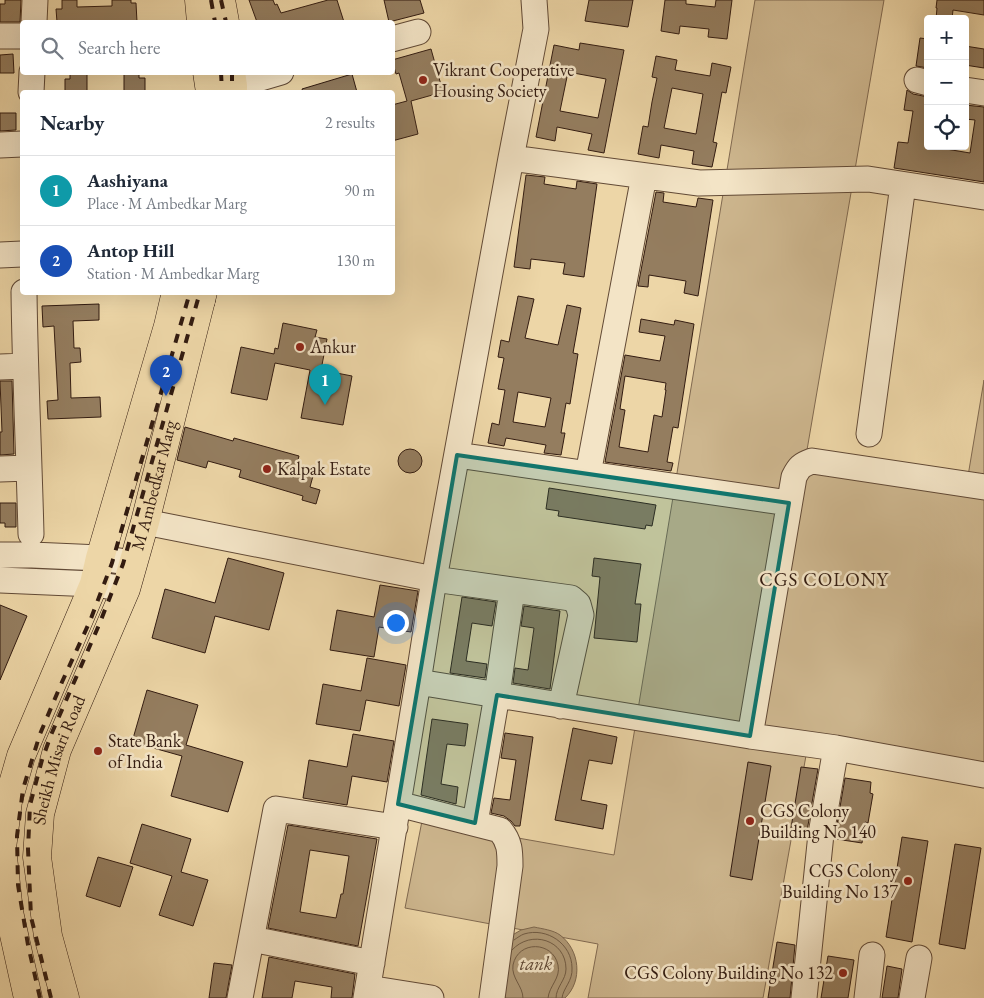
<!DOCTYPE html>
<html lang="en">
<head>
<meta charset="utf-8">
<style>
  :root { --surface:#fff; --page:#f2f2f3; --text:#1f2937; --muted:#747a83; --line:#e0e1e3; --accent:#8f2418 }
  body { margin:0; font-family:"EB Garamond",serif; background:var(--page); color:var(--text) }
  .controls { position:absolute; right:15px; top:15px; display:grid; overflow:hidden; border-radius:5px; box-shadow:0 5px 20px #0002 }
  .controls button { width:45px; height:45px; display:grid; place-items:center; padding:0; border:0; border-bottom:1px solid var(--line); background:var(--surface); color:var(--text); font:25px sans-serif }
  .you { position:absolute; left:395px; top:622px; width:18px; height:18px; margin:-12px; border:4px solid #fff; border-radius:50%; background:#1a73e8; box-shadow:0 0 0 8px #1a73e833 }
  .badge { display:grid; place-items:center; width:32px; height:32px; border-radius:50%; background:var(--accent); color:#fff; font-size:16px; font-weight:700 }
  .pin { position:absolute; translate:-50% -41px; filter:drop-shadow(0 1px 2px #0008) }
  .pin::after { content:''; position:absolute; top:26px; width:18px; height:15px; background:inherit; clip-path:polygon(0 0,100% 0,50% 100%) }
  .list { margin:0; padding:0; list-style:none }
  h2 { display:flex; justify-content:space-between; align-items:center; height:65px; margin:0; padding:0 20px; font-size:21px }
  h2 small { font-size:16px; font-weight:400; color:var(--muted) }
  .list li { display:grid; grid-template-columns:32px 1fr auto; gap:15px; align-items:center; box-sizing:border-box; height:70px; padding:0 20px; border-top:1px solid var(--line) }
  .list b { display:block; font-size:19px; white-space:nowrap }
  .list p { margin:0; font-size:16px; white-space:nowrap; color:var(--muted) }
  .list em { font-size:16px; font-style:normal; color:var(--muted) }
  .icon { flex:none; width:28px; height:28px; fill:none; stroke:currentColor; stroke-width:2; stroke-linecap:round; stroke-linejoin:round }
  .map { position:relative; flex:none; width:984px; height:998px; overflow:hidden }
  .search { position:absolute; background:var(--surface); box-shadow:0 5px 20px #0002; left:20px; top:20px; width:375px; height:55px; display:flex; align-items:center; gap:12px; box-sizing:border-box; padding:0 18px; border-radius:5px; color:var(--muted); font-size:19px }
  .panel { position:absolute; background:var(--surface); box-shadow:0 5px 20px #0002; left:20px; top:90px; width:375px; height:205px; border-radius:5px }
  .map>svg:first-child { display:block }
  .green { fill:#cdb68e; stroke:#806950 }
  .water { fill:#ae9774; stroke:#7d664c }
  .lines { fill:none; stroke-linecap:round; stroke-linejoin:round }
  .shore { stroke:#705a42; stroke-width:1 }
  .building { fill:#947d5f; stroke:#331c11; fill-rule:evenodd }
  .minor-casing { stroke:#624a36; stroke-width:27 }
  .major-casing { stroke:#331c11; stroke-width:29 }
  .minor { stroke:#f3e4c6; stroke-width:25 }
  .major { stroke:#edd6a7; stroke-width:28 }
  .rail { stroke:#331c11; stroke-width:4; stroke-dasharray:9 9; stroke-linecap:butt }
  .marked { fill:#0f766e; fill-opacity:0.2; stroke:#0f766e; stroke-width:4; stroke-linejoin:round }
  .poi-dot { fill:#8f2418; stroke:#f3e4c6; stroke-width:2 }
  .labels { text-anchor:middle; stroke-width:5; stroke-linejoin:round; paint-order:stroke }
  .poi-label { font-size:18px; fill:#331c11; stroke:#f3e4c6; text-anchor:start }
  .street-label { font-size:18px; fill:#331c11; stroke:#f3e4c6 }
  .neighbourhood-label { font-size:19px; letter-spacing:1px; fill:#331c11; stroke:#f3e4c6 }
  .water-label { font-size:19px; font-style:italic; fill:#5e4734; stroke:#f3e4c6 }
</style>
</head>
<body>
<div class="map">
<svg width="984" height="998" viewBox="0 0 984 998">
  <rect width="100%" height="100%" fill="#edd6a7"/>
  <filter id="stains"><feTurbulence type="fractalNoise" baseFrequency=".004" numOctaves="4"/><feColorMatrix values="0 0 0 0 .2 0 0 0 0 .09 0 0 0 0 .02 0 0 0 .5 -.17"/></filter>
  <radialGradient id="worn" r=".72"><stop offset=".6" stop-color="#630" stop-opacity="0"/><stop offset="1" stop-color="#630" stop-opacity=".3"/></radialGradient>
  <path class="green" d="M755 0H884L807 450 967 482 984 380V782L807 750 763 998H588L598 944 405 908 422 821 614 855Z"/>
  <path class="water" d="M534 927C543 929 553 930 560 935 580 950 583 981 565 998H506L498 988 509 937 521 930Z"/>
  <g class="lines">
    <path class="shore" d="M514 940C517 938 521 935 524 934 547 927 572 944 572 968 573 981 563 988 562 998
      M512 950C531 929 566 940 566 969 566 980 556 987 556 998
      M523 998C523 986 511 978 513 965 518 940 553 941 558 965 561 978 549 986 548 998"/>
  </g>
  <path class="building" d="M5 0H21L20 22H0V4H5Z
    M62 0H77V7L112 6V0H131V3H136L137 22H57L56 9H62Z
    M249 0H273L275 5 277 4 281 13 328 0H337L344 22H257Z
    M384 0H420L424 13 389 22Z
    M589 0H633L628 27 585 21Z
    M665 0H686V4L715 7 716 0H732L727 39 708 37 709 29 680 26 679 34 661 31Z
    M937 0H984V15L953 10 952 19H936L937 8H936Z
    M920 38 928 39V68L916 66Z
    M580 43 624 50 604 153 588 150 592 134 557 127 555 141 536 137 554 45 579 50ZM568 72 606 79 598 118 560 111Z
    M965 46 984 49V68L965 65Z
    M431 49 443 92 411 101 418 134 392 141V105L407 101 399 73 396 74 392 60Z
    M13 54 14 73H0V55Z
    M656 56 677 60 675 70 710 76 712 63 731 67 726 93 722 92 713 142 717 143 712 167 692 164 694 151 661 145 659 158 638 154 643 126 648 127 652 102 657 78 652 77ZM672 88 703 94 696 134 664 128Z
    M70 72H87V92H65V79H70Z
    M124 72H139V78H145V92H124Z
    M352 74 357 92H303L302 89Z
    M907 90 913 94 928 97V146L970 153 975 120 965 119V105L984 107V182L894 168 898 142 908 143 913 111 904 110Z
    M0 113H16V130L0 131Z
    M526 175 545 177 544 184 576 189 577 181 597 184 584 277 563 274 565 263 531 259 530 269 514 267Z
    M656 192 664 193 663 202 696 207 698 198 713 200 698 296 684 293 686 281 649 275 648 287 638 286Z
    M518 296 534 299 525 338 558 345 567 305 581 308 573 353 578 354 570 404 566 403 561 433H565L561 455 544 453 546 445 506 438 504 446 488 443 492 423 499 425 505 390 498 389 504 358 498 357 501 340 509 342ZM518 392 551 398 545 427 513 422Z
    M99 304V320L73 321 74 348H80L81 362 70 363 71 398 100 397 101 417 48 419 47 401 58 400 54 326 43 327 42 306Z
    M641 319 674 325 675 320 694 324 678 428 673 427 667 462 673 463 671 471 605 462 625 355 660 361 665 336 639 332ZM625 376 666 383 665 390H666L662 417 654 415 648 452 619 447 625 410 620 409Z
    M283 323 317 330 315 337 327 339 321 370 352 376 343 425 301 418 310 370 275 363 267 400 231 393 241 347 274 354 275 348 278 349Z
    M0 381H12L14 454 0 455V432H2Z
    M185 427 233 441 234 438 299 456 295 471 313 476 310 487 320 490 316 504 302 500 303 496 239 477 241 470 208 461 206 468 177 460Z
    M398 461a12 12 0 1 1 24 0a12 12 0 1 1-24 0Z
    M549 488 656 505 652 526 646 525 645 529 558 516 559 511 546 509Z
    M0 503H16V527H5V523H0Z
    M228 558 284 573 269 630 215 616 205 653 152 638 165 589 215 603Z
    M594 558 641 564 635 604H641L637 642 594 638 600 577 592 576Z
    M380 585 418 591 411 632 379 627 374 657 330 650 337 610 374 617Z
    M462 597 496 602 492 626 472 623 466 661 487 664 485 678 450 673Z
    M0 605 27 616 0 680Z
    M524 606 560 611 550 689 513 683 515 668 528 670 534 628 521 626Z
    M367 658 406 665 399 706 366 700 360 731 316 724 323 684 361 691Z
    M147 690 198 705 186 745 243 762 228 812 171 796 182 756 132 742Z
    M432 719 468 724 465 746 447 744 441 784 458 787 456 804 421 795Z
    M573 728 617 737 612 764 589 760 581 800 607 805 603 829 555 820Z
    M505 733 533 737 520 826H515L511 821 504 816 491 813 494 798 510 800 516 760 501 758Z
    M353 734 394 741 387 782 352 776 347 805 303 798 309 760 347 767Z
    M748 762 771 766 752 880 730 876Z
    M801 767 818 769 807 831 791 828Z
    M845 778 871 782 870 793 873 794 868 823 865 822 862 843 836 839 837 836H835Z
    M142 824 191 839 181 872 208 880 193 926 159 915 172 876 130 863Z
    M288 825 377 839 358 946 268 928ZM310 850 349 856 343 894H341L336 918 300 912Z
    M902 837 928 841 912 942 886 937Z
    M955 844 981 848 965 949 939 944Z
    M98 857 133 867 120 907 86 896Z
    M777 942 795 945 790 998H768Z
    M828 956 854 960 848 998H821Z
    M269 957 355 974 352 998H331L332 987 295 981 292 998H262Z
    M214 963 232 965 226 998H209Z
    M887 966 902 969 898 998H882Z"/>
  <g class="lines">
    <defs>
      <path id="minor" d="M34 22 35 0
        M0 36H22
        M392 39 418 32
        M917 80 928 83
        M233 86 281 72
        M965 90 984 93
        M31 92 32 72
        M0 145 22 144
        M511 158 699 183 868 179 984 197
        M0 255 22 254
        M24 292C25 373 29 453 31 534
        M0 367 25 366
        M869 434 903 185
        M457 455 789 503
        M0 469 29 468
        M588 474 644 176
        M145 522 434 579 571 598 578 604 581 615 561 706
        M0 555H32L100 558 133 563
        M0 580 94 584 126 589
        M418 682 750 736 836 748 984 775
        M750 736 794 477C799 467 801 465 812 461L984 487
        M398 804 500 830C510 842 510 851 510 866L492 998
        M475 823 497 695 512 590
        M252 939 372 963
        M368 988 431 998
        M240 998 276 809 395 827
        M366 998 418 682 434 579 511 158 536 29 534 0
        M804 998 821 834 836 748
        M867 998 872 955
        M912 998 919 958"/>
      <g id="major">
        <path d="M199 0 201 22"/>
        <path d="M221 0 225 22"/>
        <path d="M207 72 210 92"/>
        <path d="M231 72 233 86V92"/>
        <path d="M28 998 9 912 2 848 8 801 21 756 94 584 100 558 168 326 176 292 201 300"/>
        <path id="s1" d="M65 998 48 936 37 857 40 814 57 750 126 589 145 522 203 292"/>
      </g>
    </defs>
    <use href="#minor" class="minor-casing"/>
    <use href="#major" class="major-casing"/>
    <use href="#minor" class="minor"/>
    <use href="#major" class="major"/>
    <path class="rail" d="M211 0 215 22
      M221 0 226 22
      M221 72 222 92
      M232 72V92
      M40 998 28 945 18 885 17 836 23 789 40 734 62 682 90 621 112 563 190 292
      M51 998 31 917 28 849 30 805 42 760 51 735 99 625 123 564 200 292"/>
  </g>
  <path class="marked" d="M457 455 789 503 750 736 497 695 475 823 398 804Z"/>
  <g class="poi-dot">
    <circle cx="423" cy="80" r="5"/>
    <circle cx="300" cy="347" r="5"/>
    <circle cx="267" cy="469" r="5"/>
    <circle cx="98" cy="751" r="5"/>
    <circle cx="750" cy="821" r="5"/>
    <circle cx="908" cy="881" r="5"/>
    <circle cx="843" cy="973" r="5"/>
  </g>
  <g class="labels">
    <g class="poi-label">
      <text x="433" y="76">Vikrant Cooperative<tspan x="433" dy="21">Housing Society</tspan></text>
      <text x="310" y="353">Ankur</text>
      <text x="277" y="475">Kalpak Estate</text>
      <text x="108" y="747">State Bank<tspan x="108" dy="21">of India</tspan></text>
      <text x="760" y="817">CGS Colony<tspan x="760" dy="21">Building No 140</tspan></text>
      <text x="898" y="877" text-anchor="end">CGS Colony<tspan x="898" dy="21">Building No 137</tspan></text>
      <text x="833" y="979" text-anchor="end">CGS Colony Building No 132</text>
    </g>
    <g class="street-label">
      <text dy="6" stroke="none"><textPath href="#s1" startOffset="536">M Ambedkar Marg</textPath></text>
      <text dy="6" stroke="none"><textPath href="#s1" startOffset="244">Sheikh Misari Road</textPath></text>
    </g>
    <g class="neighbourhood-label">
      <text x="824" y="586">CGS COLONY</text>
    </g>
    <g class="water-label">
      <text x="536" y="970">tank</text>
    </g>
  </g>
  <rect width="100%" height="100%" filter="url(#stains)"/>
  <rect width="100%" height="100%" fill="url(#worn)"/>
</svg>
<div class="controls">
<button>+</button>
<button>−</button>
<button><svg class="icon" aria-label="locate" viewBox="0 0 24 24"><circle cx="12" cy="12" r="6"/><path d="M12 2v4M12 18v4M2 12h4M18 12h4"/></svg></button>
</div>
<div class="you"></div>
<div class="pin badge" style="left:325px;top:405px;background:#0f9aa8">1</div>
<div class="pin badge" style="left:166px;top:396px;background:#1a4fb4">2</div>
<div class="search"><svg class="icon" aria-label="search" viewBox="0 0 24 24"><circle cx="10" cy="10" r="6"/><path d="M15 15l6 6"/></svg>Search here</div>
<section class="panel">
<h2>Nearby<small>2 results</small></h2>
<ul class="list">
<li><span class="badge" style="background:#0f9aa8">1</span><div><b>Aashiyana</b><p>Place · M Ambedkar Marg</p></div><em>90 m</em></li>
<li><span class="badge" style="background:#1a4fb4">2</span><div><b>Antop Hill</b><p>Station · M Ambedkar Marg</p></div><em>130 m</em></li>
</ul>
</section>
</div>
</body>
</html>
